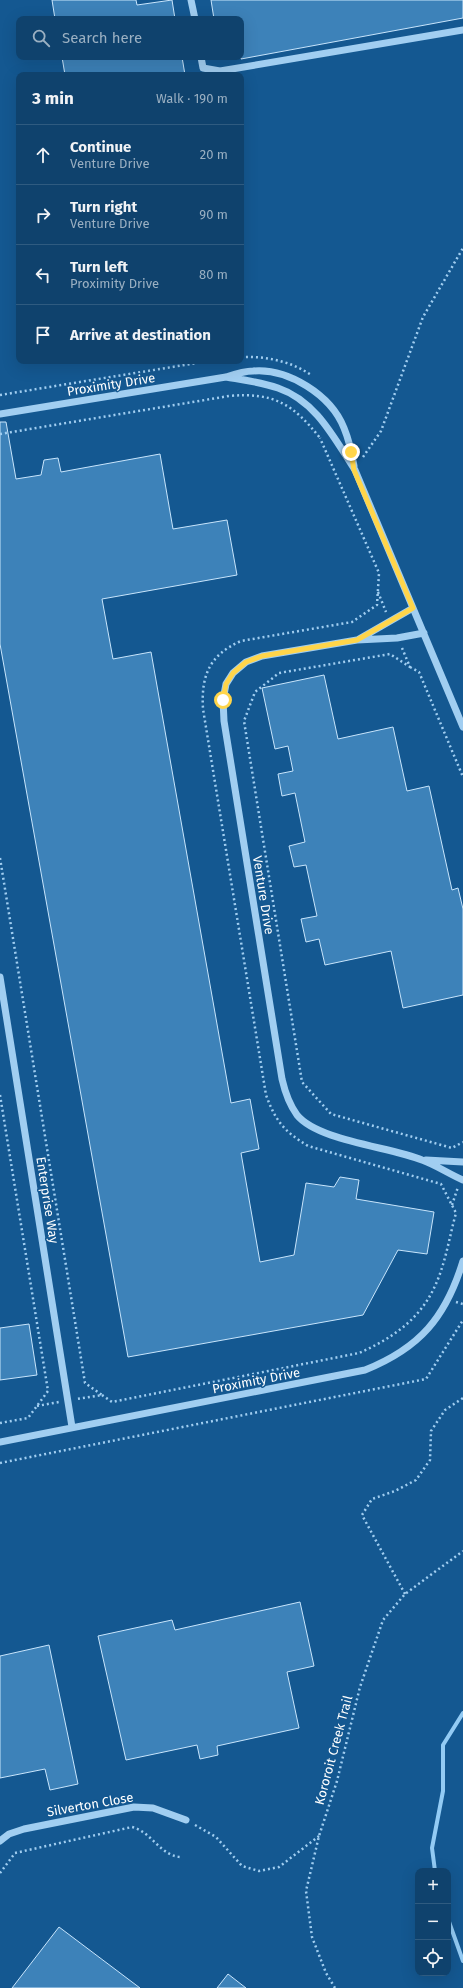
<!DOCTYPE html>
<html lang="en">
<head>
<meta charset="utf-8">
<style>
  :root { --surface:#0f426d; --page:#1d4d75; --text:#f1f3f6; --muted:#9bb0c2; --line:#2f5b80 }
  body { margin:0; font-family:"Fira Sans",sans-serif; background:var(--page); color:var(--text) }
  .controls { position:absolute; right:12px; bottom:12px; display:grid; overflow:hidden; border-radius:8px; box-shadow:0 4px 16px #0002 }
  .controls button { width:36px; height:36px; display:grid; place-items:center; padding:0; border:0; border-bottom:1px solid var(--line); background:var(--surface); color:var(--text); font:20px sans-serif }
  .stop { position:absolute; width:12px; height:12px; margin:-9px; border:3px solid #ffd54a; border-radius:50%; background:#fff }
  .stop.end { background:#ffd54a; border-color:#fff; box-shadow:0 1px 4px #0008 }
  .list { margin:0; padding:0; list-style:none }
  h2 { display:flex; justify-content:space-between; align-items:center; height:52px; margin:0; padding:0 16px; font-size:17px }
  h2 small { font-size:13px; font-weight:400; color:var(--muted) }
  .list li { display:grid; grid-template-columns:26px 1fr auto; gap:12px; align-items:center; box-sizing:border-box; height:60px; padding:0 16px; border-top:1px solid var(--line) }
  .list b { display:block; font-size:15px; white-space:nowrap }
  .list p { margin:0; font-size:13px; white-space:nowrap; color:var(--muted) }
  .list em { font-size:13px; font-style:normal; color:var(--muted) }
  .icon { flex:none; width:22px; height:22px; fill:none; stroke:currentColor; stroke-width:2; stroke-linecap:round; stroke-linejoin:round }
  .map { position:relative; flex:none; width:463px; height:1988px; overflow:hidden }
  .search { position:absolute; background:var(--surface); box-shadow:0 4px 16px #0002; left:16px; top:16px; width:228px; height:44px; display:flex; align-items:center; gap:10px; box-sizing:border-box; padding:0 14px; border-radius:8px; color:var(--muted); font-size:15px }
  .panel { position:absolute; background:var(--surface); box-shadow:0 4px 16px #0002; left:16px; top:72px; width:228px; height:292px; border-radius:8px }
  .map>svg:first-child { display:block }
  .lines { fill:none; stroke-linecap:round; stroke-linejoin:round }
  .stream { stroke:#93cbf4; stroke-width:4 }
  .building { fill:#3d82b9; stroke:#c8e5fc }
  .path { stroke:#a1cef1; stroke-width:2.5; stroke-dasharray:2 3; stroke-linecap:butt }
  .minor { stroke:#a1cef1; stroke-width:7 }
  .route { stroke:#ffd54a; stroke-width:5 }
  .labels { text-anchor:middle; stroke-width:3; stroke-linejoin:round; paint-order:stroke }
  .street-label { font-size:13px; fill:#fff; stroke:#145891 }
</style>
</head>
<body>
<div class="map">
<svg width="463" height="1988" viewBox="0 0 463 1988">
  <rect width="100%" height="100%" fill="#145891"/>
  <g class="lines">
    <path class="stream" d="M435 1871 432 1848 443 1791V1745L463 1713
      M448 1919 463 1961"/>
  </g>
  <path class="building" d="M52 0H136L137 5 172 0 175 19H55Z
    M211 0H463V18L241 59V19H214Z
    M62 57H182L185 75H65Z
    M0 422H6L16 479 41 475 44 460 58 458 61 472 160 454 173 529 227 520 237 575 102 599 113 659 151 652 231 1103 250 1099 259 1149 241 1153 260 1262 294 1255 306 1183 334 1187 340 1177 359 1180 356 1199 434 1212 427 1254 398 1250 363 1315 128 1357 0 644Z
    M324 675 338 739 393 727 407 791 429 786 452 890 458 888 463 909V995L403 1008 391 951 325 965 319 939 306 942 301 919 317 916 306 865 294 867 289 846 305 842 295 793 282 796 278 774 293 771 288 746 275 749 262 688Z
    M29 1324 37 1375 0 1380V1328Z
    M300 1602 314 1666 287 1672 299 1728 217 1746 218 1755 200 1759 197 1745 126 1760 98 1636 172 1620 175 1630Z
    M49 1645 78 1784 50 1790 45 1769 0 1778V1656Z
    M59 1927 140 1988H12Z
    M228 1974 246 1988H217Z"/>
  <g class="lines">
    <path class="path" d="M241 357C265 356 291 361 311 375
      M0 395 209 361
      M0 434 229 396C274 392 293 404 320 438
      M363 457 381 431 423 317 463 248
      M378 592 386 612
      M402 648 410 667 390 654 279 673 255 692 244 721 302 1082 331 1114 452 1148 463 1142
      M410 667 419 672 463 777
      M0 858 85 1383 102 1395 77 1399
      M0 1095 48 1391 28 1418 0 1423
      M452 1205 458 1187
      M456 1302 463 1304
      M102 1395 112 1402 359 1353C389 1340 418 1321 433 1290 445 1267 449 1238 456 1213L441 1184 308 1146C284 1131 276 1122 266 1095L203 709C201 676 209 655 241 641L352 622 377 605 379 573 320 438
      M37 1406 59 1402
      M0 1463 426 1379 463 1320
      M405 1594 362 1515 372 1499 395 1491 416 1480 430 1460 431 1431 445 1410 463 1398
      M195 1825 216 1837 242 1866 259 1871 279 1867 319 1836
      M0 1873 15 1853 132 1827C152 1832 160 1856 181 1857
      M335 1988 326 1973 312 1937 306 1891 319 1836 337 1781 360 1687 383 1620 405 1594 463 1551"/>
    <path class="minor" d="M191 0 195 19
      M201 57 203 68 220 71 463 30
      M226 377C244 380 261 382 278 388 316 401 334 438 355 470L463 727
      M0 414 226 377C235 374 244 371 253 371 288 368 331 395 344 428 349 440 352 454 354 466
      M424 633 397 638 357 640 262 656 246 662 233 673 226 684 223 700 224 721 282 1079C285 1092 289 1104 297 1115 318 1141 391 1147 422 1160 436 1165 449 1174 463 1180
      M359 639 413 608
      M0 977 72 1427
      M426 1160 463 1162
      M0 1442 365 1370C420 1348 446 1317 463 1261
      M0 1841 9 1834 24 1829 134 1807 153 1808 186 1820"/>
  </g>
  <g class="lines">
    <path class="route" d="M223 700 226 684 233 673 246 662 262 656 357 640 413 608 354 470 351 452"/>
  </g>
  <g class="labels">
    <g class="street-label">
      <text transform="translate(111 384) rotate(-9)" y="5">Proximity Drive</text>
      <text transform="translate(264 895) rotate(81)" y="5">Venture Drive</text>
      <text transform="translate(48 1200) rotate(81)" y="5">Enterprise Way</text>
      <text transform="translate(256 1380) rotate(-11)" y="5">Proximity Drive</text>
      <text transform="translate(333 1750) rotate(-75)" y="5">Kororoit Creek Trail</text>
      <text transform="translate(90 1804) rotate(-10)" y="5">Silverton Close</text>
    </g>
  </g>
</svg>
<div class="controls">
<button>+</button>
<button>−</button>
<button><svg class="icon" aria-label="locate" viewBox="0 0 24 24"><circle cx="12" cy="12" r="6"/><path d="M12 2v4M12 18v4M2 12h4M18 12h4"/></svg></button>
</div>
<div class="stop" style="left:223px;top:700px"></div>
<div class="stop end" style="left:351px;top:452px"></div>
<div class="search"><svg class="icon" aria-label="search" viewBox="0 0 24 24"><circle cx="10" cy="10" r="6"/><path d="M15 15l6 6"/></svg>Search here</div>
<section class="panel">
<h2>3 min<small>Walk · 190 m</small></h2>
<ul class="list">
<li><svg class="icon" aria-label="ahead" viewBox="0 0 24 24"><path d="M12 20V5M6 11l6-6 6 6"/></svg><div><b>Continue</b><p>Venture Drive</p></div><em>20 m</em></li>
<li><svg class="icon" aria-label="right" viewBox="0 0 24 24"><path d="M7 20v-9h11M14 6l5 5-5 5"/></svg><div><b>Turn right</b><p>Venture Drive</p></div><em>90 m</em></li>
<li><svg class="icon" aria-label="left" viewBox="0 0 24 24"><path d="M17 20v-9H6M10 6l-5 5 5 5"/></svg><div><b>Turn left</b><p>Proximity Drive</p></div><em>80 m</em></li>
<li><svg class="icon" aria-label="arrive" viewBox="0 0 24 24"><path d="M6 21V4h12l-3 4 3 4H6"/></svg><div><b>Arrive at destination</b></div></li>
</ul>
</section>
</div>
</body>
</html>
